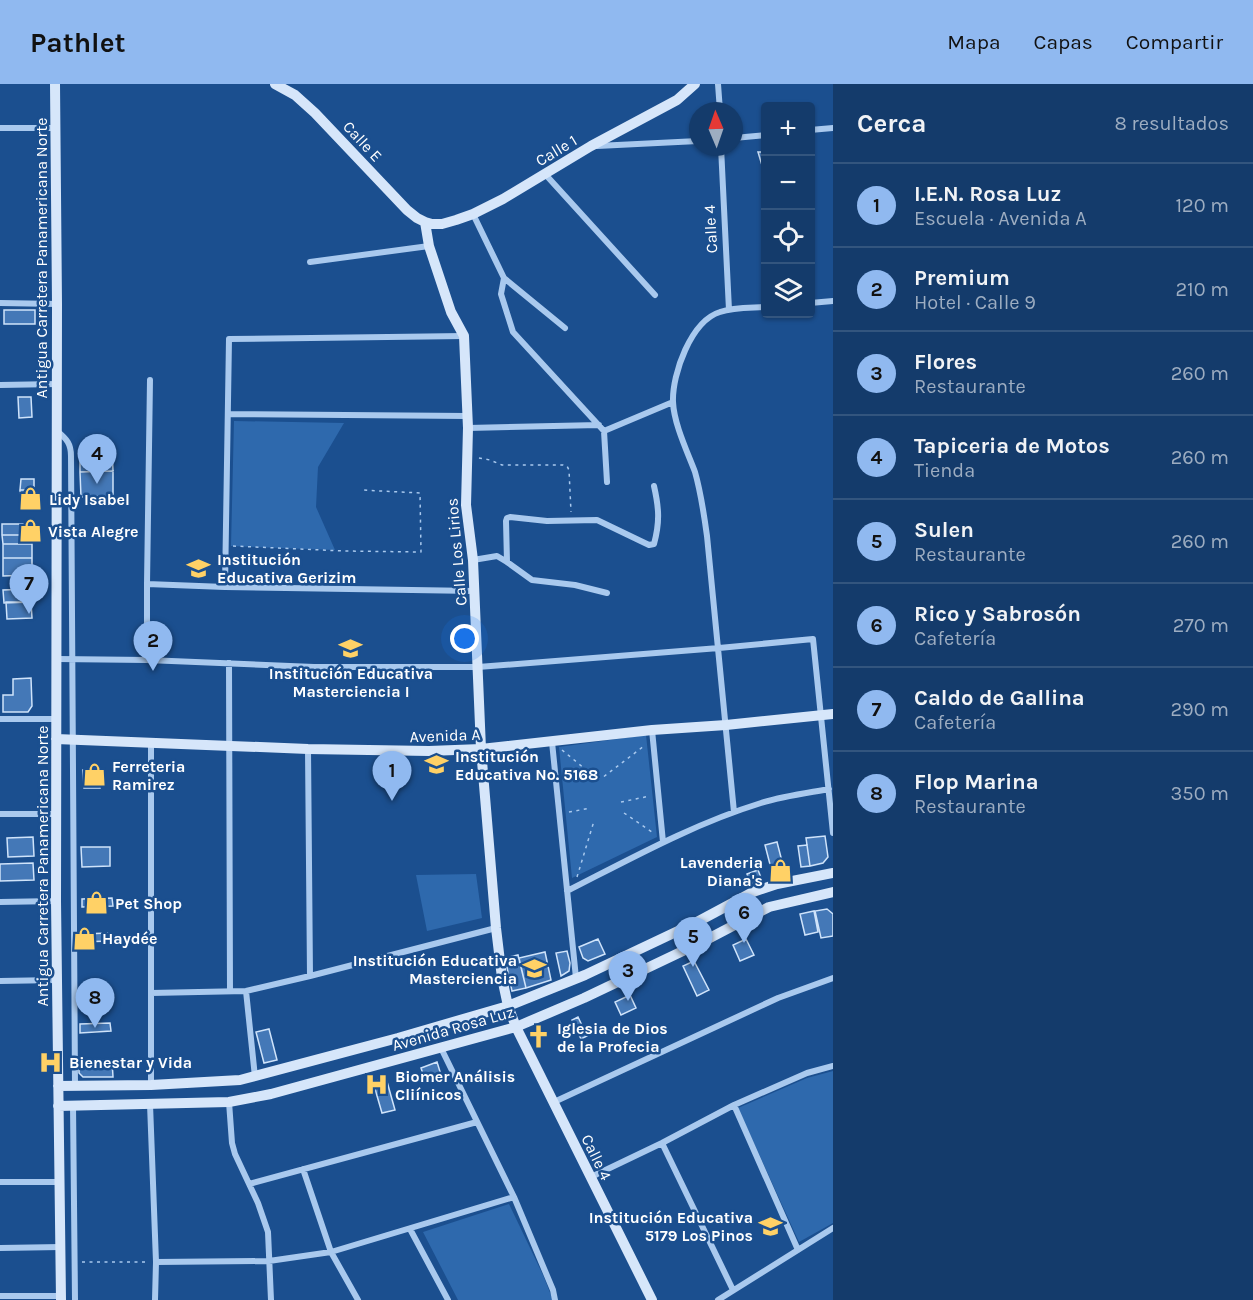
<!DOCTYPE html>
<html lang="es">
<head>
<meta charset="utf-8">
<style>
  :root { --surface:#143b6b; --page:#1d4271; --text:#f1f3f6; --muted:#9dadc1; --line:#33557e; --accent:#90b9f0 }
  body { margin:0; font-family:Karla,sans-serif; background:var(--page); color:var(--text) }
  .controls { position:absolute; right:18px; top:18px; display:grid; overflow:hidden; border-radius:6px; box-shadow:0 2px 4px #0004 }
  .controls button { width:54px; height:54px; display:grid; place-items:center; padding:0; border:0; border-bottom:2px solid var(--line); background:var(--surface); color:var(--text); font:30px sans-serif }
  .compass { position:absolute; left:689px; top:18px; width:54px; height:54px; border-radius:50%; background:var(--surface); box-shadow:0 2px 4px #0004; rotate:358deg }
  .you { position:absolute; left:465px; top:555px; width:21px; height:21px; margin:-15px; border:4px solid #fff; border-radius:50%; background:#1a73e8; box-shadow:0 0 0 9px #1a73e833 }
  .badge { display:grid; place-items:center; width:39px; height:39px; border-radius:50%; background:var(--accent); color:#111; font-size:20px; font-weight:700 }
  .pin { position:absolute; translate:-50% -50px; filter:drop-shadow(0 2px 3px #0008) }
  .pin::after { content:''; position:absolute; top:32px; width:21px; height:18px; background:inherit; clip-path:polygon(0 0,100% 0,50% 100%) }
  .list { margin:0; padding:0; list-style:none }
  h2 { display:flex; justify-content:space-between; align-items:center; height:78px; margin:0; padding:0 24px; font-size:26px }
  h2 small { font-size:20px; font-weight:400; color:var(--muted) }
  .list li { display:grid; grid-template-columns:39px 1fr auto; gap:18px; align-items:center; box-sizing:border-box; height:84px; padding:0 24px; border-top:2px solid var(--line) }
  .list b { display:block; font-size:22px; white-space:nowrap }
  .list p { margin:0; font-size:20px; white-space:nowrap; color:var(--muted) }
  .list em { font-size:20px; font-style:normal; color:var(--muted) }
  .icon { flex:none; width:33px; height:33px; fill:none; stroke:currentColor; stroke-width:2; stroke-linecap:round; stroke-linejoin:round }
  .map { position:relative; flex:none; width:833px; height:1216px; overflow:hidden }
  header { display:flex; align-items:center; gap:36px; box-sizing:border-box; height:84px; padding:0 30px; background:var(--accent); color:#111 }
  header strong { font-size:28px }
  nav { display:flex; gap:33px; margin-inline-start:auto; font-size:21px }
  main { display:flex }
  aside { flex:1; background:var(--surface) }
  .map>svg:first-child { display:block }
  .green { fill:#2e69ad }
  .building { fill:#4478b7; stroke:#cfe3fa; stroke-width:1.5 }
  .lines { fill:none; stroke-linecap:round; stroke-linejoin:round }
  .path { stroke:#a9c9ee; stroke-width:1.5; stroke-dasharray:3 4.5; stroke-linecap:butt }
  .street { stroke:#a9c9ee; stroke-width:6 }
  .secondary { stroke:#d6e6fa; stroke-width:10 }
  .labels { text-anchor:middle; stroke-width:5; stroke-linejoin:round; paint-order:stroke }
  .street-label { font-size:16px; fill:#fff; stroke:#1b4f8f }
  .poi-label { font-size:16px; font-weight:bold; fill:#fff; stroke:#1b4f8f; text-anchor:start }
</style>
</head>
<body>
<header>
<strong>Pathlet</strong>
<nav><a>Mapa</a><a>Capas</a><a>Compartir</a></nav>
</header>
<main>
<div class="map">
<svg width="833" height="1216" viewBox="0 0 833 1216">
  <rect width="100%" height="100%" fill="#1b4f8f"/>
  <path class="green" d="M234 337 344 339 318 383 316 423 335 466 231 462Z
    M646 651 657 753 572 794 559 663Z
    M476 790 482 834 427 847 416 791Z
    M833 987V1139L799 1158 738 1024 807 994Z
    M509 1120 543 1191 553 1216H458L423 1148Z"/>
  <path class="building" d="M758 68H766V88H764Z
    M4 226H35V240H4Z
    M18 313H31L32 333 19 334Z
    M112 364 113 387 80 388V365Z
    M113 387V412L81 413 80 388Z
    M21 395H34V406H20Z
    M20 406H34V418H20Z
    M2 440H32V451H2Z
    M2 451H32V460H3Z
    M3 460H32V474H3Z
    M3 474H32V491L3 492Z
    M31 505V518L4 519 3 506Z
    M6 518H31L32 534 7 535Z
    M31 594 32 622 28 628H3V611H13V595Z
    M83 686H104V696H99L100 704H84Z
    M825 752 828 773 823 779 810 782 806 754Z
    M33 753 34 772 8 773 7 754Z
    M777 758 785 789 773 792 765 761Z
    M807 761 810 782 801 783 798 762Z
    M81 763H110V782L82 783Z
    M33 779 34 796 0 797V780Z
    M758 786 762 796 750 800 747 790Z
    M112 814 113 822 82 823V815Z
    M827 825 833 830V852L821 854 815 827Z
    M814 827 818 848 805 851 800 830Z
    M110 849V857L80 858V850Z
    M598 855 605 870 588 877 583 874 579 863Z
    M746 855 754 871 740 877 733 861Z
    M567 867 570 879 569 887 561 892 556 869Z
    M545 868 551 896 526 904 519 874Z
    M518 871 526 904 512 907 505 874Z
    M694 877 709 906 697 912 683 882Z
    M630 911 636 924 621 931 615 918Z
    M578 933 587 952 581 955 572 936Z
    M110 939 111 947 80 949V940Z
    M269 945 277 976 264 979 256 948Z
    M112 976 113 993H83L79 989V977Z
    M437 978 442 994 426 999 421 984Z
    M386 994 395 1026 382 1029 373 998Z"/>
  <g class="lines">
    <path class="path" d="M479 374 490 376 502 381H563L567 382 569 386 571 428
      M233 462 344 467 421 468 420 409 362 406
      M562 666 596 694H602L644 662
      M621 718 650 712
      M569 728 591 724
      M624 729 652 748
      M577 793 594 737
      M82 1178H149"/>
    <path class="street" d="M718 0 720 27
      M0 44H56
      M810 46 833 44
      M734 54 766 51
      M597 62 698 57
      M721 63 729 226
      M545 90 655 211
      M473 130 504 194 565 244
      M310 178 429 162
      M504 194 501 210 513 248 604 347 673 318
      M0 219 57 220
      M810 219 833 217
      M0 301 57 300
      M228 330 467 332
      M468 344 599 341
      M57 347C67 355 71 360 71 372L75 1002
      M604 347 607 398
      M473 476 497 472 507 478 532 496 575 501 607 509
      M507 478 506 437 507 434 510 433 547 437 597 436 649 461 654 460C660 438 659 424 654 402
      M147 500 225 503 475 507
      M225 503 229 255 464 252
      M58 575 147 576 314 583H478L719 564 813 555 833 749
      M147 576V500L150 296
      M229 579 230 907
      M0 635H57
      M652 646 663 758
      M151 658V1001
      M552 658 576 894
      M308 665 310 892
      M734 728 707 452C704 430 701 409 695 388 687 367 674 340 673 318 672 290 691 237 720 228 734 223 751 224 766 223
      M0 730H56
      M567 807C630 775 693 740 761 719 783 712 807 709 829 705
      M0 818 56 817
      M0 897 57 896
      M246 907 255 993
      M151 909 246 907 310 892 496 844
      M441 964 514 1113 553 1206 555 1216
      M229 1018 232 1059 235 1070 258 1119 268 1148 271 1216
      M554 1018 778 914 833 894
      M150 1020 156 1178 155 1216
      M73 1021 75 1216
      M734 1021 798 1166
      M662 1059 733 1206
      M303 1085 331 1168 358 1216
      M591 1093 662 1059 734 1021 807 989 833 982
      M0 1098H60
      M249 1100 477 1038
      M410 1145 448 1216
      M0 1164 61 1163
      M156 1178 269 1177 331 1168 514 1113
      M0 1212H61
      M718 1216 833 1144"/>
    <path class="secondary" d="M55 0 57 220 56 817 61 1216
      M275 0 295 11 315 29 407 126 417 134 425 138 432 140H442L456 136 473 130 503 115 591 62 677 16 695 0
      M425 138 429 162 451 228 464 252 468 344 466 421 473 476 481 665 496 844 502 894 508 922 516 943 652 1216
      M56 655 308 665 429 667 481 665 652 646 726 641 833 630
      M58 1002 151 1001 240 996 398 954 508 922 585 891 697 838 753 808 777 800 833 789
      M58 1022 229 1018 271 1010 516 943 584 914 706 856 769 823 833 808"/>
  </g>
  <defs>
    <symbol id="shop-bare" viewBox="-9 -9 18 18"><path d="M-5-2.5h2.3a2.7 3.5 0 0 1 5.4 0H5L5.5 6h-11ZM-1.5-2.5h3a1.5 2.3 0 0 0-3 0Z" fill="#ffd166" stroke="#1b4f8f" stroke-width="2.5" paint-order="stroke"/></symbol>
    <symbol id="school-bare" viewBox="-9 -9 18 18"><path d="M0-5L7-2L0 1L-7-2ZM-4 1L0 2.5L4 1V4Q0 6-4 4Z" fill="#ffd166" stroke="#1b4f8f" stroke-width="2.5" paint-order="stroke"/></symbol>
    <symbol id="church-bare" viewBox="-9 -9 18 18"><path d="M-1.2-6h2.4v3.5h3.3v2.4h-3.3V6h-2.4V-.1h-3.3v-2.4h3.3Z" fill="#ffd166" stroke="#1b4f8f" stroke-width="2.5" paint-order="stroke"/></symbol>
    <symbol id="hospital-bare" viewBox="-9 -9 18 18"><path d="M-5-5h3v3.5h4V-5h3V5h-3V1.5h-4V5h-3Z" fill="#ffd166" stroke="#1b4f8f" stroke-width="2.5" paint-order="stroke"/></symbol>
  </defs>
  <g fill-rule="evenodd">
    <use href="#shop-bare" x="14" y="398" width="33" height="33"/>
    <use href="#shop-bare" x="14" y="430" width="33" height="33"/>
    <use href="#school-bare" x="182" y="468" width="33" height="33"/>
    <use href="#school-bare" x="334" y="548" width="33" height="33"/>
    <use href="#school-bare" x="420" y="664" width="33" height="33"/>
    <use href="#shop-bare" x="78" y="674" width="33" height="33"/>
    <use href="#shop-bare" x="764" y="770" width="33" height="33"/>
    <use href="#shop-bare" x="80" y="802" width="33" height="33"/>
    <use href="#shop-bare" x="68" y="838" width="33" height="33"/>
    <use href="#school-bare" x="518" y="868" width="33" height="33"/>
    <use href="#church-bare" x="522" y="936" width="33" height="33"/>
    <use href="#hospital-bare" x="34" y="962" width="33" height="33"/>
    <use href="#hospital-bare" x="360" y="984" width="33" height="33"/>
    <use href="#school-bare" x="754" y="1126" width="33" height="33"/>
  </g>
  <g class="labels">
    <g class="street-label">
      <text transform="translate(363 57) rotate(47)" y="6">Calle E</text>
      <text transform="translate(556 66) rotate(-31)" y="6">Calle 1</text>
      <text transform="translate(710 145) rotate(-93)" y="6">Calle 4</text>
      <text transform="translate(41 174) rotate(-90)" y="6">Antigua Carretera Panamericana Norte</text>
      <text transform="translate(456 468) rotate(-95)" y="6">Calle Los Lirios</text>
      <text transform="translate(445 651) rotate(-2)" y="6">Avenida A</text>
      <text transform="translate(42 782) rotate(-90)" y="6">Antigua Carretera Panamericana Norte</text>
      <text transform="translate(453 944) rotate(-16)" y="6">Avenida Rosa Luz</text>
      <text transform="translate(597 1073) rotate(64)" y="6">Calle 4</text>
    </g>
    <g class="poi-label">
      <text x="49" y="421">Lidy Isabel</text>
      <text x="48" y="453">Vista Alegre</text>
      <text x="217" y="481">Institución<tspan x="217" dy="18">Educativa Gerizim</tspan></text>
      <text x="351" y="595" text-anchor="middle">Institución Educativa<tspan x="351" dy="18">Masterciencia I</tspan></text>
      <text x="455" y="678">Institución<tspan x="455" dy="18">Educativa No. 5168</tspan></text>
      <text x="112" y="688">Ferreteria<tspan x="112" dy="18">Ramirez</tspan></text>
      <text x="763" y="784" text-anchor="end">Lavenderia<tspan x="763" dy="18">Diana's</tspan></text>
      <text x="115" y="825">Pet Shop</text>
      <text x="102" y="860">Haydée</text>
      <text x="517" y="882" text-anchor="end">Institución Educativa<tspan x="517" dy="18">Masterciencia</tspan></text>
      <text x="557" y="950">Iglesia de Dios<tspan x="557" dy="18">de la Profecia</tspan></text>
      <text x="69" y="984">Bienestar y Vida</text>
      <text x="395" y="998">Biomer Análisis<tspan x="395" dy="18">Cliínicos</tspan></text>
      <text x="753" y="1139" text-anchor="end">Institución Educativa<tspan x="753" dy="18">5179 Los Pinos</tspan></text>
    </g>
  </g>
</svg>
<div class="controls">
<button>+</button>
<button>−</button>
<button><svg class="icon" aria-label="locate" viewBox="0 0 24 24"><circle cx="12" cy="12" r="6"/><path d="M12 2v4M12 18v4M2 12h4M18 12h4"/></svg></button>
<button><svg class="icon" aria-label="layers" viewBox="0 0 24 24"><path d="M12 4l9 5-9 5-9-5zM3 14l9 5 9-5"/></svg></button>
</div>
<svg class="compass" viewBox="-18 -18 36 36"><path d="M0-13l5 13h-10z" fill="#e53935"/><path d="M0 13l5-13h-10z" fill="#9dadc1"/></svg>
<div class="you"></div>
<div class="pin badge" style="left:392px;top:717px">1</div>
<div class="pin badge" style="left:153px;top:587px">2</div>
<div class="pin badge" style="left:628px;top:917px">3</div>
<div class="pin badge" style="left:97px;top:400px">4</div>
<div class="pin badge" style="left:693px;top:883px">5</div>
<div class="pin badge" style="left:744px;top:859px">6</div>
<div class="pin badge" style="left:29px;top:530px">7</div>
<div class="pin badge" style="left:95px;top:944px">8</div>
</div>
<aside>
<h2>Cerca<small>8 resultados</small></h2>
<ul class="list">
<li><span class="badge">1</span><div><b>I.E.N. Rosa Luz</b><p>Escuela · Avenida A</p></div><em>120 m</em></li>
<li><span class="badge">2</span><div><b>Premium</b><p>Hotel · Calle 9</p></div><em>210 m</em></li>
<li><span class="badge">3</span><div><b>Flores</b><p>Restaurante</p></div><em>260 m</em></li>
<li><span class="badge">4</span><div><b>Tapiceria de Motos</b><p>Tienda</p></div><em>260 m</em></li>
<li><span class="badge">5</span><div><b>Sulen</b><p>Restaurante</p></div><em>260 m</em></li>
<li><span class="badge">6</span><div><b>Rico y Sabrosón</b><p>Cafetería</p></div><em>270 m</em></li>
<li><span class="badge">7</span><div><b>Caldo de Gallina</b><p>Cafetería</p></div><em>290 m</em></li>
<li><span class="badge">8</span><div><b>Flop Marina</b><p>Restaurante</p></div><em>350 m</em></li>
</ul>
</aside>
</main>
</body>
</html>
